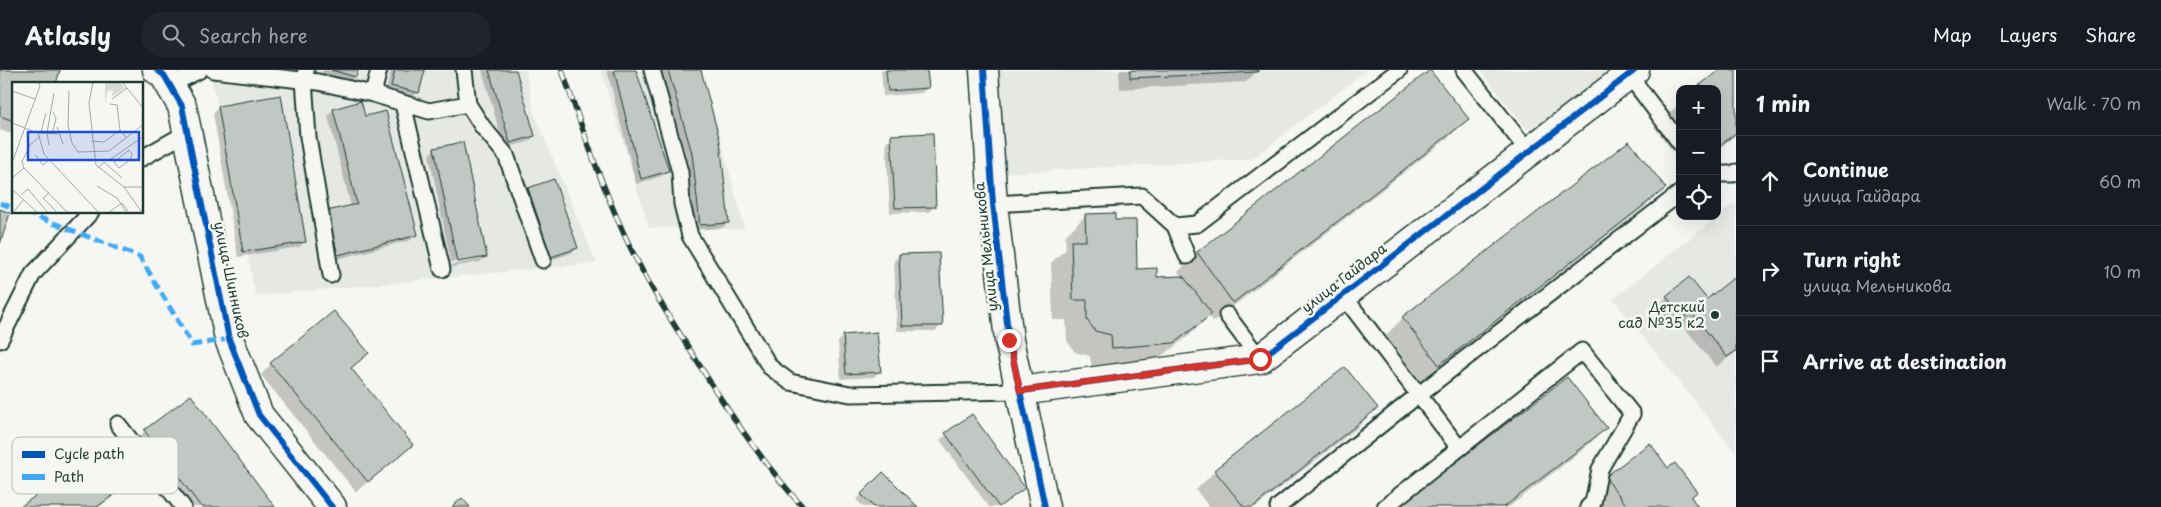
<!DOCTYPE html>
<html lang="en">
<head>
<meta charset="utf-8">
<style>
  :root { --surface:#171b24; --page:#20242c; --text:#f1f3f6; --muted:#9ea1a6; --line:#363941 }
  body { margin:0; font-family:"Playpen Sans",sans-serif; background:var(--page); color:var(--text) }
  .controls { position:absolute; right:15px; top:15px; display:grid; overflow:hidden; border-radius:10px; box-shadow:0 5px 20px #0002 }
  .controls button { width:45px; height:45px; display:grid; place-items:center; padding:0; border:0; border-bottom:1px solid var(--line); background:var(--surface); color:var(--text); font:25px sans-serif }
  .stop { position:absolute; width:15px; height:15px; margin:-11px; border:4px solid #d93025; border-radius:50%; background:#fff }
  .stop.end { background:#d93025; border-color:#fff; box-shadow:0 1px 5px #0008 }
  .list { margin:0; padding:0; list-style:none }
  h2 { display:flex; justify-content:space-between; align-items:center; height:65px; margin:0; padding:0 20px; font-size:21px }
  h2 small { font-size:16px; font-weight:400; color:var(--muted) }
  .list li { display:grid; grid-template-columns:32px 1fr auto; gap:15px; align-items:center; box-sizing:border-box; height:90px; padding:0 20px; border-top:1px solid var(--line) }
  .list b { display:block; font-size:19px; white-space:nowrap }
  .list p { margin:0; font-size:16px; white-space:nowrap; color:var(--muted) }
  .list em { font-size:16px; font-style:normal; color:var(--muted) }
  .icon { flex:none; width:28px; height:28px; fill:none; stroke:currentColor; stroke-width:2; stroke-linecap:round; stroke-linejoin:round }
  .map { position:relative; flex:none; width:1736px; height:437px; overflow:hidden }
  header { display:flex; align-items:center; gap:30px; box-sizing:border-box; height:70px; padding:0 25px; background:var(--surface); border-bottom:1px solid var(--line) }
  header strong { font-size:24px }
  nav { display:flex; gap:28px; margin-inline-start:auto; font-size:18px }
  .search { width:350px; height:45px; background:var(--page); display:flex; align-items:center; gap:12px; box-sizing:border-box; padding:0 18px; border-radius:28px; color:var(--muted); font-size:19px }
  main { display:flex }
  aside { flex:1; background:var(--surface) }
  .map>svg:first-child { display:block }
  .built { fill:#e6e8e4 }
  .shadow { fill:#0003 }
  .building { fill:#c1c8c3; stroke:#1f3d34 }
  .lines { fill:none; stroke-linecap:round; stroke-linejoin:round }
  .service-casing { stroke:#1f3d34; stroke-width:19 }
  .minor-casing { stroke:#1f3d34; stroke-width:31 }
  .service { stroke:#f6f6f2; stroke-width:15 }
  .minor { stroke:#f6f6f2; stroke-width:28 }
  .rail-casing { stroke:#1f3d34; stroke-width:5.5 }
  .rail { stroke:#f6f6f2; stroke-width:4; stroke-dasharray:11; stroke-linecap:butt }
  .quiet { stroke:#3fa9f5; stroke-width:5; stroke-dasharray:10 5; stroke-linecap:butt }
  .cycleway-casing { stroke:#f6f6f2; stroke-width:9 }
  .cycleway { stroke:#0057b8; stroke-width:6 }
  .route { stroke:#d93025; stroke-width:6 }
  .poi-dot { fill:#1f3d34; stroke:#f6f6f2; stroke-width:2 }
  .labels { text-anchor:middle; stroke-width:5; stroke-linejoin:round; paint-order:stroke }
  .street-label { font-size:14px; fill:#1f3d34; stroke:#f6f6f2 }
  .poi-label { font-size:14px; fill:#1f3d34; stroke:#f6f6f2; text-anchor:end }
  .inset-road { fill:none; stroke:#a0aca6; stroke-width:1 }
  .view { fill:#1d4ed8; fill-opacity:0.15; stroke:#1d4ed8; stroke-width:2.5 }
  .inset-edge { fill:none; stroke:#1f3d34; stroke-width:2.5 }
  .key { fill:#f6f6f2; stroke:#b6beb9; stroke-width:1 }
  .key-label { font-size:14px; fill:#1f3d34 }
</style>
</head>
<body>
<header>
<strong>Atlasly</strong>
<div class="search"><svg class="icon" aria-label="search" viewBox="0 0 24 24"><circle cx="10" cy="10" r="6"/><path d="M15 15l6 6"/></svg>Search here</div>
<nav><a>Map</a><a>Layers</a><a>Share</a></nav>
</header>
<main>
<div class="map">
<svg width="1736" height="437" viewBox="0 0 1736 437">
  <rect width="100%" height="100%" fill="#f6f6f2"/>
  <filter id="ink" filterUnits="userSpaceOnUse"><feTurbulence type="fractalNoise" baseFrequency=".02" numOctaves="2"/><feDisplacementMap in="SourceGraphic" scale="10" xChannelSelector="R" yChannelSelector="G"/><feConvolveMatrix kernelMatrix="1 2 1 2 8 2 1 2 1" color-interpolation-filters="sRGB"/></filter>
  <g filter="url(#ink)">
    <path class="built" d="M210 0H526L534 43 596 193 256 226Z
      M601 0H701L745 159 649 158Z
      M994 0H1367L1252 89 999 103Z
      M1480 0H1623L1534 62 1525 57Z
      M1736 132V383L1613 229Z"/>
    <path class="shadow" d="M0 0H59L14 14V65L0 60Z
      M323 0H357L355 6 350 12 322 4Z
      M391 0H423L418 22 412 28 386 22Z
      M482 0H515L534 66 528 72 504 78Z
      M607 0H635L667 101 662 106 636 114Z
      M661 0H699L728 153 722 158 695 160 687 89Z
      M881 0H926L928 17 922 23 883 26Z
      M1119 0H1257V1L1246 12 1120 19Z
      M1721 0H1736V65L1717 80V19Z
      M1680 33V90L1654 57Z
      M218 37 305 171 299 177 238 187 213 43Z
      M333 40 364 48 416 164 411 170 333 190 322 148 351 136 328 46Z
      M1468 48 1448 68 1213 252 1209 246 1190 265 1152 293 1092 298 1090 286 1075 282 1067 271 1066 250H1053L1051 193 1066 179 1065 166 1086 145 1114 152 1136 200 1155 208 1182 207 1178 202 1198 182Z
      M892 67 934 136 929 142 890 143 886 72Z
      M434 79 486 186 480 192 452 197V195L481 189V186L451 192 429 85Z
      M554 110 577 178 571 183 546 192 523 125 528 119Z
      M1664 118 1647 135 1421 311 1386 265 1403 248Z
      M899 185 941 255 936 261H897L894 191Z
      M1736 208V282L1716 297 1680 252 1672 258 1656 238 1667 227 1707 231Z
      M843 266 879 301 874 307 841 309 838 272Z
      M367 283 350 300 411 375 356 422 261 305 271 294Z
      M191 327 273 437H183L134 372 145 361Z
      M1376 338 1357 358 1256 437H1209L1196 420 1215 401Z
      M972 345 1024 418 999 437H989L940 370Z
      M1605 358 1584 379 1509 437H1400Z
      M1668 399 1697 437H1592L1585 428 1606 408Z
      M883 403 917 437H864L856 430Z
      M120 419 99 437H22Z"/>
    <path class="building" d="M0 0H60L56 14H14V51L0 46Z
      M331 0H358L356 7Z
      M395 0H425L419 23 391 16Z
      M489 0H516L535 66 510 73Z
      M614 0H636L669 101 641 109Z
      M668 0H701L720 71 729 153 700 155 692 83Z
      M886 0H927L929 18 888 21Z
      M1130 0H1258V2L1130 8Z
      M1430 0 1469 49 1233 233 1197 182Z
      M1719 0H1736V63L1717 77V19H1695Z
      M281 25 306 172 243 182 218 36Z
      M361 31 365 46 386 41 418 165 338 185 327 141 357 134 333 39Z
      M933 63 936 137 895 138 891 65Z
      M1629 71 1666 118 1439 295 1402 247Z
      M463 72 487 187 457 192 434 78Z
      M554 109 578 178 551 187 528 118Z
      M0 139 10 143 0 174Z
      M1115 143V150H1136L1137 199 1157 198V207L1183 206 1212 244 1174 273 1112 278 1111 265 1095 261 1087 250V230H1073L1071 171H1086L1085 144Z
      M939 183 943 256H902L899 184Z
      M1736 206V281L1727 287 1691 242 1683 248 1666 226 1689 207 1707 229Z
      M334 241 369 283 351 298 413 375 368 412 270 293Z
      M877 262 881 302 846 304 843 265Z
      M1345 297 1378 338 1253 437H1244L1214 400Z
      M1567 307 1607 358 1504 437H1398Z
      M191 325 275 437H201L144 360Z
      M972 344 1025 418 999 437 945 363Z
      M1650 373 1668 398 1675 393 1697 422 1691 427 1698 437H1628L1605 407Z
      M95 382 122 419 97 437H20Z
      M883 402 918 437H874L861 424Z
      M462 428 470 437H452Z"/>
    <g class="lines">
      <defs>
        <path id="service" d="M213 0 318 12 373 24 429 41 468 34
          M464 0 468 34 482 56 506 85 543 190
          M652 0 680 102 682 134 690 166 770 297 790 312 850 324 1020 321
          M1464 0 1529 82
          M306 1 304 10 308 67 331 205
          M1629 5 1680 73
          M170 15 200 0
          M373 24 379 0
          M403 34 442 199
          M142 88 188 62
          M1717 104H1733L1736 102
          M993 134 1142 126 1175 156 1197 154 1399 0
          M1175 156 1187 186
          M1343 225 1459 378
          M1227 245 1260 289
          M0 270 33 204 91 142
          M118 354 183 437
          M1278 437 1418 325 1680 123
          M1385 437 1582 281 1632 344 1600 399 1593 433 1588 437"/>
        <path id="minor" d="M157 0 164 5 182 36 229 269 259 345 332 437
          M984 0 993 134 1009 270 1045 437
          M1020 321 1260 289 1635 0"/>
      </defs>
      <use href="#service" class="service-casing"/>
      <use href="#minor" class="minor-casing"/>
      <use href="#service" class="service"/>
      <use href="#minor" class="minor"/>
      <defs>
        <path id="rail" d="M562 0C581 55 600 111 624 164 642 204 666 242 690 280 724 335 759 389 803 437"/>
      </defs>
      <use href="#rail" class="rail-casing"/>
      <use href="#rail" class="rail"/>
      <path class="quiet" d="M0 133 14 138
        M25 142 140 187 192 275 229 269"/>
      <defs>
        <path id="cycleway" d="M157 0 164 5 182 36 229 269 259 345 332 437
          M984 0 993 134 1009 270 1045 437
          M1020 321 1260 289 1635 0"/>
      </defs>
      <use href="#cycleway" class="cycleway-casing"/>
      <use href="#cycleway" class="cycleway"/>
    </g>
  </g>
  <g class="lines" filter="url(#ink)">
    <path class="route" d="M1009 270 1020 321 1260 289"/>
  </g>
  <circle class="poi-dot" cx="1715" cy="245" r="5"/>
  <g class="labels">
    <g class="street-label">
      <text transform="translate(986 177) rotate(-96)" y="5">улица Мельникова</text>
      <text transform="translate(1344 208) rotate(-38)" y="5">улица Гайдара</text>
      <text transform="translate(231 210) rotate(78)" y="5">улица Шинников</text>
    </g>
    <g class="poi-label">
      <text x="1705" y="242">Детский<tspan x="1705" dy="16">сад №35 к2</tspan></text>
    </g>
  </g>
  <g transform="translate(12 12)">
    <rect width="131" height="131" fill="#f6f6f2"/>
    <path d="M93 0H108L113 6 100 15 101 9 96 8 93 22Z" fill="#d6dbd6"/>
    <path class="inset-road" d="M81 0 77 21 84 83 112 105 131 132M110 0 132 27M0 9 23 17M57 9 56 43 60 61 66 70 97 69 132 42M100 17 115 6M98 22 105 23 108 48 114 55M0 41 26 51 32 72 88 132M45 45 51 62M29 50 34 31M27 51 46 52M40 52 44 37 41 30M79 59 92 60 108 48M37 63 35 51 42 11M117 68 120 72 118 78 107 86 102 80ZM23 73 31 83 37 78M96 79 132 54M0 81 28 4 26 0M12 86 57 132M12 86 10 80 18 63 28 54M86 86 92 80 110 96M0 96 12 86M85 104 105 116 114 130M112 105H132M0 107 27 132M37 111 31 116 44 129M9 113 16 107 37 132M0 132 12 117M94 132 110 121 116 129"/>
    <path class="view" d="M16 50H127V78H16Z"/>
    <rect width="131" height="131" class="inset-edge"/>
  </g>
  <rect x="12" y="367" width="166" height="57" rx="8" class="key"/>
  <rect x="22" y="381" width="23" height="7" fill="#0057b8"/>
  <rect x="22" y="404" width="23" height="6" fill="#3fa9f5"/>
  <g class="key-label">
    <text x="54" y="389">Cycle path</text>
    <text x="54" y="412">Path</text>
  </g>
</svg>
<div class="controls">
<button>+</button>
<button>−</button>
<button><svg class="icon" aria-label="locate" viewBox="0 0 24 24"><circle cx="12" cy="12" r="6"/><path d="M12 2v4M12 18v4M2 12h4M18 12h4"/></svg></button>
</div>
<div class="stop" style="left:1260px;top:289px"></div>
<div class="stop end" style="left:1009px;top:270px"></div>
</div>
<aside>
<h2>1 min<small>Walk · 70 m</small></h2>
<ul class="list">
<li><svg class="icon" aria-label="ahead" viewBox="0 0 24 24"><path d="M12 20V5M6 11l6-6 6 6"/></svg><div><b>Continue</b><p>улица Гайдара</p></div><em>60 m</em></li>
<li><svg class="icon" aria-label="right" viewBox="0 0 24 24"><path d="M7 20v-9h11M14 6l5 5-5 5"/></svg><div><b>Turn right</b><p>улица Мельникова</p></div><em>10 m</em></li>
<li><svg class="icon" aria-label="arrive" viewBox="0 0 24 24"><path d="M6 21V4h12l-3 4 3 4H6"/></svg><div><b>Arrive at destination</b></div></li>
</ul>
</aside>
</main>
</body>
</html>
